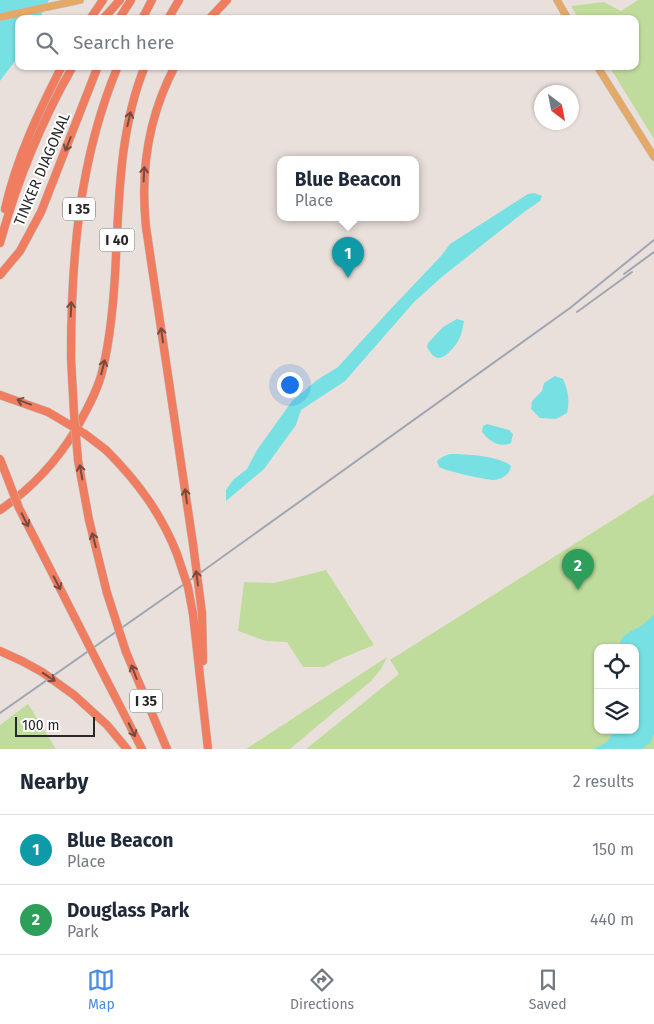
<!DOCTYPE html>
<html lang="en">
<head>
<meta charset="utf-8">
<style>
  :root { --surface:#fff; --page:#f6f6f7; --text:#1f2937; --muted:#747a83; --line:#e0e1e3; --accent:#488cea }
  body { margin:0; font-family:"Fira Sans",sans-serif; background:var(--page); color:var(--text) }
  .controls { position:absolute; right:15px; bottom:15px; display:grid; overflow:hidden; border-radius:10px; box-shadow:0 1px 4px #0004 }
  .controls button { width:45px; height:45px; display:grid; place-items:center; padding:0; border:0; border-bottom:1px solid var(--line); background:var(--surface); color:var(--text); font:25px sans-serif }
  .compass { position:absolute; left:534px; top:85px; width:45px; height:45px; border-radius:50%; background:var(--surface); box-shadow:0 1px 4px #0004; rotate:148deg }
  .scale { position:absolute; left:15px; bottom:12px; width:80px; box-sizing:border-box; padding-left:5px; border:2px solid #282828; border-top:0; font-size:14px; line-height:18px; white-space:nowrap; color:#282828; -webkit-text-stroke:4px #fff; paint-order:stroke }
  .you { position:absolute; left:289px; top:384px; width:18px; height:18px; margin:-12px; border:4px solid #fff; border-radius:50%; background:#1a73e8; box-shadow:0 0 0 8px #1a73e833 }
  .badge { display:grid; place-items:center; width:32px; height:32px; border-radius:50%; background:var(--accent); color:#fff; font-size:16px; font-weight:700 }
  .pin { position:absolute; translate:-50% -41px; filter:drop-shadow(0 1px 2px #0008) }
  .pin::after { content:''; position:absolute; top:26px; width:18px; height:15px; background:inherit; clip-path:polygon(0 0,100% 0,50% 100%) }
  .popup { position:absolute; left:277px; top:156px; width:142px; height:65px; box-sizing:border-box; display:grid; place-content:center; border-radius:10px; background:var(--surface); filter:drop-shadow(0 1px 4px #0005); font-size:16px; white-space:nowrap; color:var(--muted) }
  .popup b { font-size:19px; color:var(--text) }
  .popup::after { content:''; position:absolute; left:50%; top:100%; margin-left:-10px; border:10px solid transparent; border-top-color:var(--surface) }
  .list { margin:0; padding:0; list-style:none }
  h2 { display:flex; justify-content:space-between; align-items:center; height:65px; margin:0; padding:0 20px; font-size:21px }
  h2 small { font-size:16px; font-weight:400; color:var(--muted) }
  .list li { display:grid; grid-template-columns:32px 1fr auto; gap:15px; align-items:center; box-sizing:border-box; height:70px; padding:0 20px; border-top:1px solid var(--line) }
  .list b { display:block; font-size:19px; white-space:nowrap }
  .list p { margin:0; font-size:16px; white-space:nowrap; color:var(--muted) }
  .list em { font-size:16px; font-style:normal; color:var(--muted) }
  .icon { flex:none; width:28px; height:28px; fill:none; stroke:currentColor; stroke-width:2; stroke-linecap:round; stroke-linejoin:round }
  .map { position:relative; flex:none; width:654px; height:749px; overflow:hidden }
  .search { position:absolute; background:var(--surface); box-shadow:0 1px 4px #0004; left:15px; right:15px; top:15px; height:55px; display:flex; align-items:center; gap:12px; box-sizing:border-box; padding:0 18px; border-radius:10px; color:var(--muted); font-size:19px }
  .sheet { height:205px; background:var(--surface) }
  nav { display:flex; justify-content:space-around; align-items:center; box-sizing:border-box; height:70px; border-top:1px solid var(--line); background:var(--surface); font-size:14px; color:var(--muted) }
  nav a { display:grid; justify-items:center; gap:2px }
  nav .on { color:var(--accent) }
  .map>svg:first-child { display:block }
  .green { fill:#c0dc9c; fill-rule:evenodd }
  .water { fill:#76e0e3 }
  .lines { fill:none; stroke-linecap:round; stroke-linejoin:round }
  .major-casing { stroke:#bebebe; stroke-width:8 }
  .highway-casing { stroke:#bebebe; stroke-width:9 }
  .major { stroke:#e4a966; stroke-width:7 }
  .highway { stroke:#f07d60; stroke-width:8 }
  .rail { stroke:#9fa6b1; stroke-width:2 }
  .highway-bridge-casing { stroke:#bebebe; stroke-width:9; stroke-linecap:butt }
  .highway-bridge { stroke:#f07d60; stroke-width:8 }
  .oneway { stroke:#784a3e }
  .labels { text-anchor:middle; stroke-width:4; stroke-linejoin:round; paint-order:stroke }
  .shield { fill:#fff; stroke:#686868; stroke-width:1 }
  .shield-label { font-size:14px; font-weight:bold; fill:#282828 }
  .street-label { font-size:15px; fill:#282828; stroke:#fff }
</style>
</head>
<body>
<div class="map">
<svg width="654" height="749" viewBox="0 0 654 749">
  <rect width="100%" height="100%" fill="#eae0db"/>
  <path class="green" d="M638 0H654V139L609 66H635V19H579L571 6 604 2 621 11Z
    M654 494V749H306L399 674 390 660ZM598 648H635V730H598Z
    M326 570 374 645 340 659 324 667H303L287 642 266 641 238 631 244 582 274 583Z
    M387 657 381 669 371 681 290 749H246Z
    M28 704 56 749H0V725Z"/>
  <path class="water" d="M0 0H49L39 19H19V56L0 81Z
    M534 193 542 196 540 201 524 212 443 276 414 302 345 381 301 410 296 425 264 469 226 501V490L233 480 247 469 257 450 292 401 317 380 338 367 386 314 441 256 450 244 528 194Z
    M457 319 464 321C463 326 462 332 460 337 458 343 446 359 438 358 433 357 429 351 427 347L428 343 443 327Z
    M555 376 563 379C568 390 570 400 567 413L556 419 540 418 531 409 532 401 542 391 544 383Z
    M487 424 509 430 513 434 511 443C499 448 489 441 482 432L483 426Z
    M450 454C465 454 501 456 511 466 510 474 503 479 494 480 486 480 446 471 439 467L437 461 442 457Z
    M654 615V734L650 743 642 749H593L607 742 615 730H635V648H618C623 632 629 633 641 626 645 623 650 618 654 615Z"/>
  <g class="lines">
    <defs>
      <path id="major" d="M557 0 568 19
        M0 17 80 0
        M597 66 654 157"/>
      <path id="highway" d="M90 19 103 0
        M103 19 120 0
        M119 19 131 0
        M142 19 152 0
        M168 19 179 0
        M209 19 227 0
        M175 66C148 117 140 170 146 227L193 544
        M5 209C16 159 39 111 62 66
        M0 243C17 181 41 122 73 66
        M0 275 20 251 41 212 98 66
        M71 358C71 258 79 159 118 66
        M0 395 48 412
        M106 450C137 481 161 513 177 554
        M0 510C31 489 56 462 75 431 85 413 95 396 101 376 110 343 113 309 115 275 119 206 118 132 145 66
        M89 520 107 593
        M40 549 75 618
        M202 613 203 661
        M193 614 208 749
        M0 651 22 661
        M126 652 167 749
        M106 679 142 749
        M74 695 107 725 127 749"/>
    </defs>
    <use href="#major" class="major-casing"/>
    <use href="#highway" class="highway-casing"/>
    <use href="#major" class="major"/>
    <use href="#highway" class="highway"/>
    <path class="rail" d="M624 274 654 252
      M577 312 632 272
      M0 713 200 573 570 308 654 240"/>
    <defs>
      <path id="highway-bridge" d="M71 358 74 413 78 460 89 520
        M48 412 85 434 106 450
        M0 459 19 508 40 549
        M193 544 202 613
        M177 554 188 587 193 614
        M107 593 126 652
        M75 618 106 679
        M22 661 42 672 74 695"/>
    </defs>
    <use href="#highway-bridge" class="highway-bridge-casing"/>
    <use href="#highway-bridge" class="highway-bridge"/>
  </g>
  <defs><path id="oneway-shaft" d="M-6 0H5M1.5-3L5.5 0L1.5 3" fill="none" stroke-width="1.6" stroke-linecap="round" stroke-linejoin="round" transform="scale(1.25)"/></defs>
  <g class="oneway">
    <use href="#oneway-shaft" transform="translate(129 119) rotate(-77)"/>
    <use href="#oneway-shaft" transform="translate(68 144) rotate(111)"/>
    <use href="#oneway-shaft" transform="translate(144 174) rotate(-87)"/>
    <use href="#oneway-shaft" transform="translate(71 309) rotate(-88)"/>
    <use href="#oneway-shaft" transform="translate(162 335) rotate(-98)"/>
    <use href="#oneway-shaft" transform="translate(103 367) rotate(-76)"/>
    <use href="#oneway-shaft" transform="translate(24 402) rotate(-160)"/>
    <use href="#oneway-shaft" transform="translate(81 472) rotate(-100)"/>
    <use href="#oneway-shaft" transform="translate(186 496) rotate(-98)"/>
    <use href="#oneway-shaft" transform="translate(25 520) rotate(63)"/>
    <use href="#oneway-shaft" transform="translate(94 540) rotate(-104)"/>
    <use href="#oneway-shaft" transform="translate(197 578) rotate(-98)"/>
    <use href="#oneway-shaft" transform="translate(57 583) rotate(63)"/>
    <use href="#oneway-shaft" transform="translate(134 672) rotate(-111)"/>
    <use href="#oneway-shaft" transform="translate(49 677) rotate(34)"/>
    <use href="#oneway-shaft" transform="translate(132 730) rotate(64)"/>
  </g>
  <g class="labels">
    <g class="shield">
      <rect x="63" y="197.5" width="32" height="23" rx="4"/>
      <rect x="99.5" y="228.5" width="35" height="23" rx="4"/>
      <rect x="130" y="689.5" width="32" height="23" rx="4"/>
    </g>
    <g class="shield-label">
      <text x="79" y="214">I 35</text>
      <text x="117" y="245">I 40</text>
      <text x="146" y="706">I 35</text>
    </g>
    <g class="street-label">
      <text transform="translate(42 169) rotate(-67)" y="5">TINKER DIAGONAL</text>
    </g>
  </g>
</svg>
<div class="controls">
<button><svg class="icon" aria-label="locate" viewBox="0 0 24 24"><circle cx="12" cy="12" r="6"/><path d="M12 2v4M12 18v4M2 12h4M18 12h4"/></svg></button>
<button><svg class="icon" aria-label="layers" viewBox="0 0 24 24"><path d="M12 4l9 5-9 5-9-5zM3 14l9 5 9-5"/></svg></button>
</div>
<svg class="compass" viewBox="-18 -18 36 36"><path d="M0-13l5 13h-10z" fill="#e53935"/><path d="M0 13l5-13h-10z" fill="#747a83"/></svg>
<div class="scale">100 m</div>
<div class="you"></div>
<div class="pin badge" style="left:348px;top:278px;background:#0f9aa8">1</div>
<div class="popup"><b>Blue Beacon</b>Place</div>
<div class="pin badge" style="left:578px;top:590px;background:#2e9e5b">2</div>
<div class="search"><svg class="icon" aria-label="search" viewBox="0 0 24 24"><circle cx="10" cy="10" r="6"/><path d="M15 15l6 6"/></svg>Search here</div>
</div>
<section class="sheet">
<h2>Nearby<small>2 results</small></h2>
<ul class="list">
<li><span class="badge" style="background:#0f9aa8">1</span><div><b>Blue Beacon</b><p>Place</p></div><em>150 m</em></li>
<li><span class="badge" style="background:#2e9e5b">2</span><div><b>Douglass Park</b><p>Park</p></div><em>440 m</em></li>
</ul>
</section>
<nav>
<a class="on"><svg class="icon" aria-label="map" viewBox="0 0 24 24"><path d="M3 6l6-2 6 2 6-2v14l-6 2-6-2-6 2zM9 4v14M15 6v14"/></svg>Map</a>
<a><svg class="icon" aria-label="directions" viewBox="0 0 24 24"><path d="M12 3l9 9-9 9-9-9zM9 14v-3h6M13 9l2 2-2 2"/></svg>Directions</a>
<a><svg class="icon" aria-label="saved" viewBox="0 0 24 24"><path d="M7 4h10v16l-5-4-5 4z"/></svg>Saved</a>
</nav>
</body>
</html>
